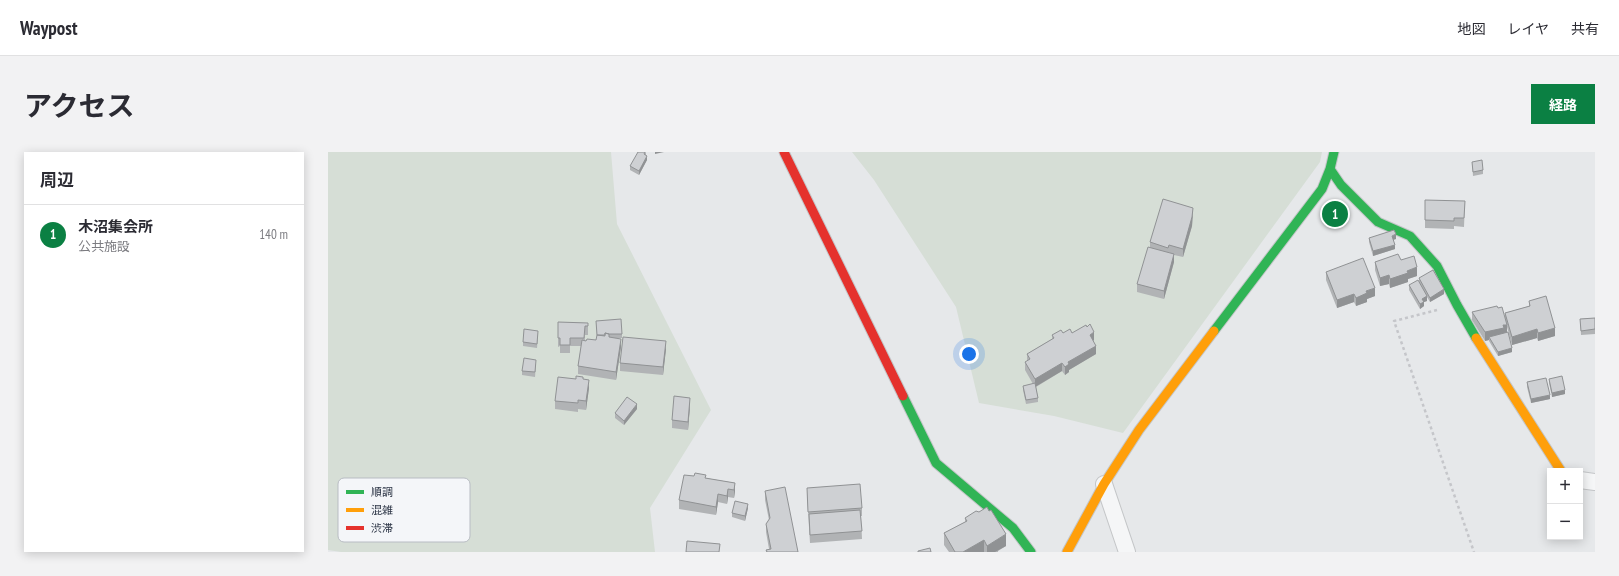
<!DOCTYPE html>
<html lang="ja">
<head>
<meta charset="utf-8">
<style>
  :root { --surface:#fff; --page:#f2f2f3; --text:#2b2b33; --muted:#7c7c81; --line:#e1e1e2; --accent:#0b8043 }
  body { margin:0; font-family:"PT Sans Narrow","Noto Sans JP",sans-serif; background:var(--page); color:var(--text) }
  .controls { position:absolute; right:12px; bottom:12px; display:grid; overflow:hidden; border-radius:0px; box-shadow:0 2px 10px #0003 }
  .controls button { width:36px; height:36px; display:grid; place-items:center; padding:0; border:0; border-bottom:1px solid var(--line); background:var(--surface); color:var(--text); font:20px sans-serif }
  .you { position:absolute; left:641px; top:202px; width:14px; height:14px; margin:-10px; border:3px solid #fff; border-radius:50%; background:#1a73e8; box-shadow:0 0 0 6px #1a73e833 }
  .badge { display:grid; place-items:center; width:26px; height:26px; border-radius:50%; background:var(--accent); color:#fff; font-size:13px; font-weight:700 }
  .pin { position:absolute; translate:-50% -50%; border:2px solid #fff; box-shadow:0 1px 4px #0006 }
  .list { margin:0; padding:0; list-style:none }
  h2 { display:flex; justify-content:space-between; align-items:center; height:52px; margin:0; padding:0 16px; font-size:17px }
  h2 small { font-size:13px; font-weight:400; color:var(--muted) }
  .list li { display:grid; grid-template-columns:26px 1fr auto; gap:12px; align-items:center; box-sizing:border-box; height:60px; padding:0 16px; border-top:1px solid var(--line) }
  .list b { display:block; font-size:15px; white-space:nowrap }
  .list p { margin:0; font-size:13px; white-space:nowrap; color:var(--muted) }
  .list em { font-size:13px; font-style:normal; color:var(--muted) }
  .map { position:relative; flex:none; width:1267px; height:400px; overflow:hidden; border-radius:0px }
  header { display:flex; align-items:center; gap:24px; box-sizing:border-box; height:56px; padding:0 20px; background:var(--surface); border-bottom:1px solid var(--line) }
  header strong { font-size:19px }
  nav { display:flex; gap:22px; margin-inline-start:auto; font-size:14px }
  .intro { display:flex; align-items:center; justify-content:space-between; box-sizing:border-box; height:96px; padding:0 24px }
  h1 { margin:0; font-size:28px }
  .button { padding:10px 18px; border-radius:0px; background:var(--accent); color:#fff; font-size:14px; font-weight:700 }
  main { display:flex; gap:24px; padding:0 24px }
  aside { flex:1; background:var(--surface); border-radius:0px; box-shadow:0 2px 10px #0003 }
  .map>svg:first-child { display:block }
  .green { fill:#d6ded6 }
  .lines { fill:none; stroke-linecap:round; stroke-linejoin:round }
  .street-casing { stroke:#c4c6c8; stroke-width:18 }
  .fast-casing { stroke:#c4c6c8; stroke-width:11 }
  .slow-casing { stroke:#c4c6c8; stroke-width:11 }
  .jam-casing { stroke:#c4c6c8; stroke-width:11 }
  .path { stroke:#c5c6ca; stroke-width:2.5; stroke-dasharray:3 3; stroke-linecap:butt }
  .street { stroke:#f5f6f7; stroke-width:16 }
  .fast { stroke:#30b455; stroke-width:9 }
  .slow { stroke:#ff9f0a; stroke-width:9 }
  .jam { stroke:#e5322d; stroke-width:9 }
  .wall { fill:#b1b3b5 }
  .shaded-wall { fill:#909294 }
  .building { fill:#ced0d3; stroke:#909294 }
  .key { fill:#f4f6f9; stroke:#b8bcc3; stroke-width:1 }
  .key-label { font-size:11px; fill:#2b3445 }
</style>
</head>
<body>
<header>
<strong>Waypost</strong>
<nav><a>地図</a><a>レイヤ</a><a>共有</a></nav>
</header>
<div class="intro"><h1>アクセス</h1><a class="button">経路</a></div>
<main>
<aside>
<h2>周辺<small></small></h2>
<ul class="list">
<li><span class="badge">1</span><div><b>木沼集会所</b><p>公共施設</p></div><em>140 m</em></li>
</ul>
</aside>
<div class="map">
<svg width="1267" height="400" viewBox="0 0 1267 400">
  <rect width="100%" height="100%" fill="#e6e8ea"/>
  <path class="green" d="M0 0H283L289 72 383 258 322 356 327 400H13L0 398Z
    M524 0H994L992 10 795 281 726 264 651 251 628 155 546 28Z"/>
  <g class="lines">
    <defs>
      <path id="street" d="M1252 328 1267 330
        M776 332 799 400"/>
      <path id="fast" d="M1002 17 1013 33 1050 70 1082 84 1109 114 1129 153 1148 186
        M886 179 994 37 1002 17 1006 0
        M575 244 608 311 685 376 703 400"/>
      <path id="slow" d="M1148 186 1233 319
        M739 400 776 332 811 278 886 179"/>
      <path id="jam" d="M456 0 575 244"/>
    </defs>
    <use href="#street" class="street-casing"/>
    <use href="#fast" class="fast-casing"/>
    <use href="#slow" class="slow-casing"/>
    <use href="#jam" class="jam-casing"/>
    <path class="path" d="M1109 158 1066 169 1146 400"/>
    <use href="#street" class="street"/>
    <use href="#fast" class="fast"/>
    <use href="#slow" class="slow"/>
    <use href="#jam" class="jam"/>
  </g>
  <path class="wall" d="M318 0V3L319 8 311 23 302 18V14Z
    M1144 10 1155 18V22L1145 24Z
    M1137 49 1136 75 1126 74V77L1097 76V68Z
    M865 64 864 74 855 105 846 103V110L836 147 809 140V132L822 96V90Z
    M1041 86 1068 87 1065 88 1067 97 1045 104 1041 90Z
    M1073 108 1089 124 1080 127V130L1062 136 1061 132 1052 134 1047 118V110Z
    M998 120 1047 144 1039 147V150L1028 154 1026 150 1009 156 998 128Z
    M1091 126 1116 142 1102 150 1099 145V149L1096 150V154L1092 157 1081 138V133L1091 130Z
    M1201 149 1227 184 1210 189 1209 186 1184 193 1179 175V180L1184 200 1170 204 1161 189V188L1157 189 1144 168V160L1177 166V161L1201 154Z
    M1267 166V182L1253 183 1252 167Z
    M268 169 294 182V186H288L293 195 288 228 250 222V214L253 194H242V201H232V194L230 195V170L260 171V183H257V189H258L268 188 269 186Z
    M735 181H744L766 188 765 189 768 202 741 218V220L737 223 734 219 708 235 710 246V250L698 252 695 238V234L705 232 697 218V210L699 209V202L724 187V183Z
    M210 183 209 196 195 194V190Z
    M338 197 335 223 292 219V211Z
    M208 212 207 225 194 223V219Z
    M255 227 261 236 258 258 250 257V260L227 257V249Z
    M1221 227 1237 242 1224 245 1221 231Z
    M1199 230 1222 247 1203 251 1199 235Z
    M362 254 360 278 344 276V268Z
    M309 257 296 273 287 266V261Z
    M378 326 407 331V339L406 346 400 345 399 352 390 350 388 363 351 357V348Z
    M479 336 534 356V364H533L534 387 482 391 479 344Z
    M437 339 470 400H438V398L441 397 438 380V372L441 368 437 348Z
    M420 356 417 369 404 365V361Z
    M637 366 678 394 670 399V400H621L616 393V381L637 370Z"/>
  <path class="shaded-wall" d="M327 0H336L327 2Z
    M319 4V8L311 23V19Z
    M865 56 864 74 855 105V97Z
    M1068 82V87L1064 88V84Z
    M1067 93V97L1045 104V99Z
    M846 102V110L836 147V139Z
    M1089 115V124L1080 127V130L1062 136V127L1079 119Z
    M1061 123V132L1052 134V126Z
    M1047 136V144L1039 147V150L1028 154V146L1038 139Z
    M1116 137V142L1102 150V146Z
    M1026 142V150L1009 156V148Z
    M1099 144V149L1096 150V154L1092 157V152L1094 147Z
    M1175 173H1179V181L1161 185V188L1157 189V180Z
    M1227 176V184L1210 189V181Z
    M1209 177V186L1184 193V185Z
    M766 180V188L762 191V183Z
    M293 187V195L288 228V220Z
    M338 189V197L335 223V215Z
    M768 194V202L741 218V220L737 223V215L740 210Z
    M1184 196V200L1170 204V200Z
    M734 211V219L707 235V227Z
    M261 228V236L258 258V249Z
    M1237 238V242L1224 245V241Z
    M1222 243V247L1203 251V247Z
    M362 246V254L360 278V270Z
    M309 252V257L296 273V269Z
    M407 331V339L406 346V338Z
    M400 337V345L399 352V344Z
    M390 342V350L388 363V355Z
    M420 352V356L417 369V364Z
    M678 382V394L667 400H659V394Z
    M656 388V400H635Z"/>
  <path class="building" d="M310 0H317L316 2 319 4 311 19 302 14Z
    M1154 8 1155 18 1145 20 1144 10Z
    M835 47 865 56 864 65 855 97 841 93 840 96 822 90Z
    M1097 48 1137 49 1136 66H1126V69L1097 68Z
    M1066 78 1068 82 1064 84 1067 93 1045 99 1041 86Z
    M820 95 846 102 836 139 809 132Z
    M1070 102 1073 108 1086 104 1089 115 1079 119 1080 121 1062 127 1061 123 1052 126 1047 110Z
    M1035 106 1047 136 1038 139 1039 141 1028 146 1026 142 1009 148 998 120Z
    M1105 118 1116 137 1102 146 1091 126Z
    M1090 128 1099 144 1094 147 1096 150 1092 152 1081 133Z
    M1218 144 1227 176 1210 181 1209 177 1184 185 1177 161 1202 154 1201 149Z
    M1169 154 1170 156 1174 155 1179 173H1175L1176 176 1157 180 1144 160Z
    M1267 166V177L1253 179 1252 167Z
    M293 167 294 182H281L277 181V183H269L268 169Z
    M230 170 260 171V174H257L256 186H242V193H232V186H230Z
    M762 172 766 180 762 183 768 194 740 210 741 212 737 215 734 211 707 227 697 210 702 207 699 202 726 186 724 183 733 178 735 181 742 177 744 181 758 173 759 175Z
    M196 177 210 179 209 192 195 190Z
    M1180 180 1184 196 1170 200 1161 185Z
    M277 181 281 182V185L293 187 288 220 250 214 254 188 258 189 259 187 268 188 269 183 277 184Z
    M295 185 338 189 335 215 292 211Z
    M196 206 208 208 207 220 194 219Z
    M248 224 255 225V227L261 228 258 249 250 248V251L227 249 230 225 248 227Z
    M1234 224 1237 238 1224 241 1221 227Z
    M1218 226 1222 243 1203 247 1199 230Z
    M707 231 710 246 698 248 695 234Z
    M346 244 362 246 360 270 344 268Z
    M299 245 309 252 296 269 287 261Z
    M367 321 378 323 377 326 407 331 406 338 400 337 399 344 390 342 388 355 351 348 356 323 366 324Z
    M532 332 534 356 480 360 479 336Z
    M457 335 470 400H439L438 398 443 397 438 372 442 366 437 339Z
    M407 349 420 352 417 364 404 361Z
    M659 355 661 359 663 358 678 382 659 394 656 388 635 400H627L616 381 639 369 637 366 648 359 651 360Z
    M532 358 534 379 482 383 481 362Z
    M359 389 392 392 391 400H358Z
    M602 396 603 400H590V399Z"/>
  <rect x="10" y="326" width="132" height="64" rx="6" class="key"/>
  <rect x="18" y="338" width="18" height="4" fill="#30b455"/>
  <rect x="18" y="356" width="18" height="4" fill="#ff9f0a"/>
  <rect x="18" y="374" width="18" height="4" fill="#e5322d"/>
  <g class="key-label">
    <text x="43" y="344">順調</text>
    <text x="43" y="362">混雑</text>
    <text x="43" y="380">渋滞</text>
  </g>
</svg>
<div class="controls">
<button>+</button>
<button>−</button>
</div>
<div class="you"></div>
<div class="pin badge" style="left:1007px;top:62px">1</div>
</div>
</main>
</body>
</html>
